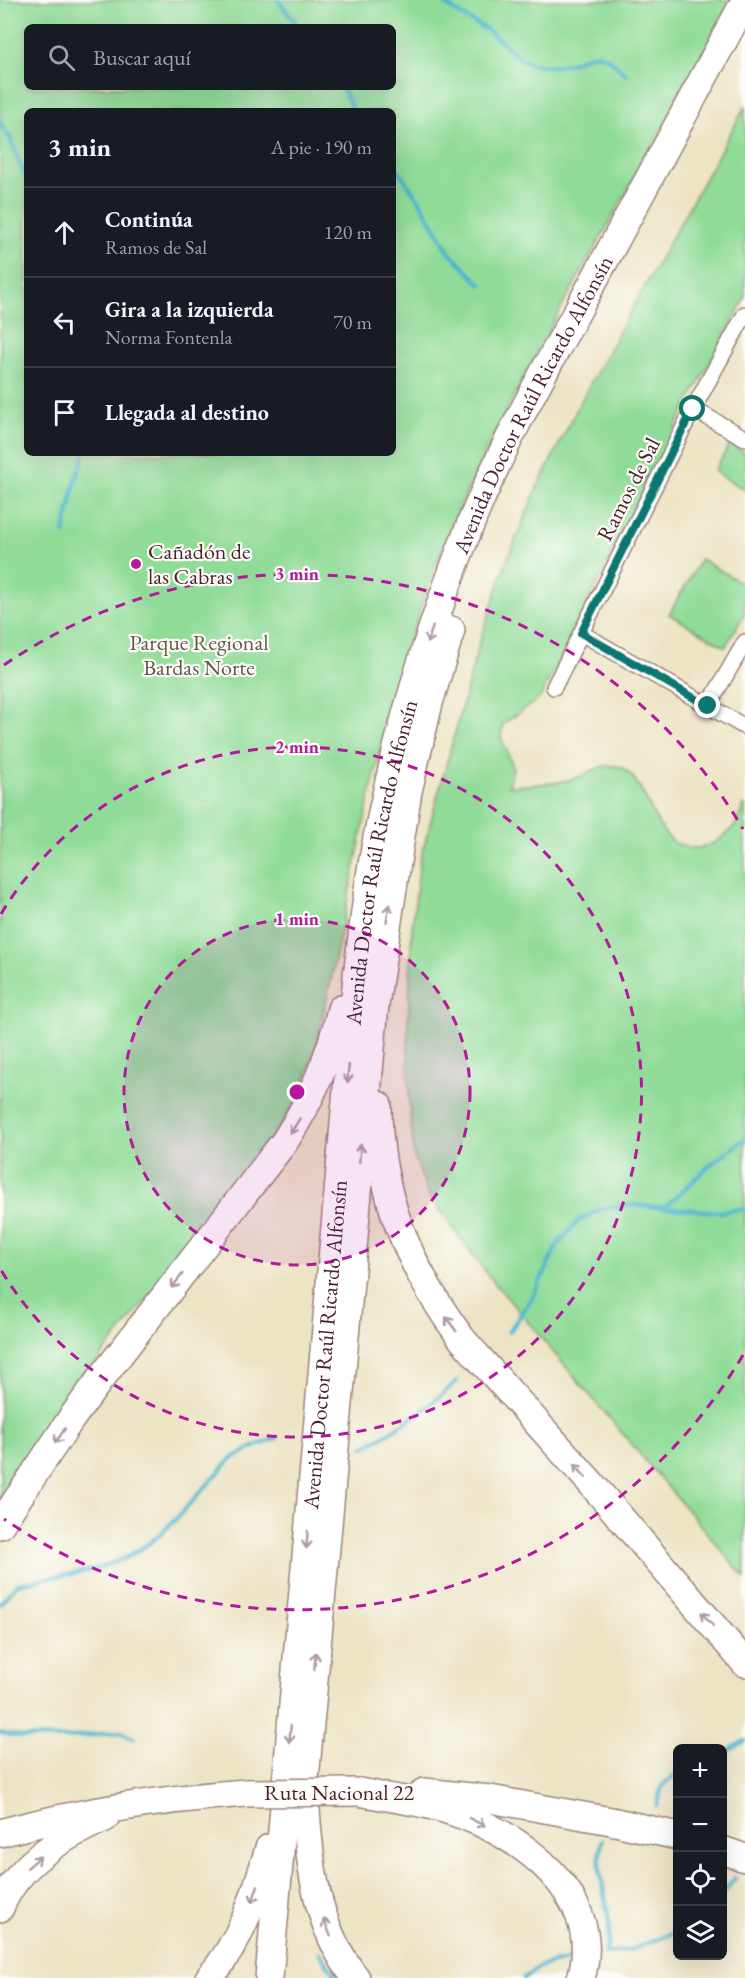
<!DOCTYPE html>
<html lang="es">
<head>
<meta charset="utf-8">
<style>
  :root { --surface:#171b24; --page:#242831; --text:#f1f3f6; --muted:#9ea1a6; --line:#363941 }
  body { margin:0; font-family:"EB Garamond",serif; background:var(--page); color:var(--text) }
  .controls { position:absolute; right:18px; bottom:18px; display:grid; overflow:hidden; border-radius:9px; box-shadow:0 6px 24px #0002 }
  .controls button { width:54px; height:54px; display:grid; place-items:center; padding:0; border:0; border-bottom:2px solid var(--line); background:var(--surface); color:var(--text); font:30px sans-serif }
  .stop { position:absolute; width:18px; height:18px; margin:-14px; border:4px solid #0f766e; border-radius:50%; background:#fff }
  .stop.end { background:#0f766e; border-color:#fff; box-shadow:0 2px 6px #0008 }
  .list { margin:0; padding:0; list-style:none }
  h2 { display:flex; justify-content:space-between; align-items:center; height:78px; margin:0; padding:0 24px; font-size:26px }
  h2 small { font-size:20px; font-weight:400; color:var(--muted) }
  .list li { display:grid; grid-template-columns:39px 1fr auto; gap:18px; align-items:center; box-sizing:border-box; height:90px; padding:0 24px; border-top:2px solid var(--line) }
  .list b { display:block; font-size:22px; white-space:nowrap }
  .list p { margin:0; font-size:20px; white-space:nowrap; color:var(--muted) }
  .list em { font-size:20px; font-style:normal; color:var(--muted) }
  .icon { flex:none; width:33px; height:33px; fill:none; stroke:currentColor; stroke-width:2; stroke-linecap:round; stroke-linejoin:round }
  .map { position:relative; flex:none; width:745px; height:1978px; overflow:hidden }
  .search { position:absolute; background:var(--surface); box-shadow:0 6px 24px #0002; left:24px; top:24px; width:372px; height:66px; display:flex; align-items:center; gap:15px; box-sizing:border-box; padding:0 21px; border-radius:9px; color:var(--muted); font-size:22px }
  .panel { position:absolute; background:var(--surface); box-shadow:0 6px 24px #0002; left:24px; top:108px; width:372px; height:348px; border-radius:9px }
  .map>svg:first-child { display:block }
  .green { fill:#90db98; stroke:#6d7d62; stroke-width:1.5; fill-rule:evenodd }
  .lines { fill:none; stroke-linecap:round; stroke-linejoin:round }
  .stream { stroke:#4eb6cc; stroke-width:4.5 }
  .street-casing { stroke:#9b8278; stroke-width:18 }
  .highway-casing { stroke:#9b8278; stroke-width:30 }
  .street { stroke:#fff; stroke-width:15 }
  .highway { stroke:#fff; stroke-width:27 }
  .highway-bridge-casing { stroke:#9b8278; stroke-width:30; stroke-linecap:butt }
  .highway-bridge { stroke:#fff; stroke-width:27 }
  .oneway { stroke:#ae9aa0 }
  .route { stroke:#0f766e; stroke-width:8 }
  .ring { fill:none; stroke:#b5179e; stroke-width:3; stroke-dasharray:10 8 }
  .poi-dot { fill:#b5179e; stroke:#fdfcf7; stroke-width:2 }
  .labels { text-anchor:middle; stroke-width:4.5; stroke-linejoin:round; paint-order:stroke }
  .street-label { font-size:22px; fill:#4a1f2b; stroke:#fdfcf7 }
  .poi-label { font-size:22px; fill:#4a1f2b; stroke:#fdfcf7; text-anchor:start }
  .park-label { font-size:22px; fill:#5f574c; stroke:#fdfcf7 }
  .centre { fill:#b5179e; stroke:#fdfcf7; stroke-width:3 }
  .ring-label { font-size:18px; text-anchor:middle; font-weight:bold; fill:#b5179e; stroke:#fdfcf7; stroke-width:4.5; stroke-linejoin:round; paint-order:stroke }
</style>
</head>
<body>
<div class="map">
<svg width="745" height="1978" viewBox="0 0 745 1978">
  <rect width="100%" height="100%" fill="#fdfcf7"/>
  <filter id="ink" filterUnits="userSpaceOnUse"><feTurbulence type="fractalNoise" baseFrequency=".0167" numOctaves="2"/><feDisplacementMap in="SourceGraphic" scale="12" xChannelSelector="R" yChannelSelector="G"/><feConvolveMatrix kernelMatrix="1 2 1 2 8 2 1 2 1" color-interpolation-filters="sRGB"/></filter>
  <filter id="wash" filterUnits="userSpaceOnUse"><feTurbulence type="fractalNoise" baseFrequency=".008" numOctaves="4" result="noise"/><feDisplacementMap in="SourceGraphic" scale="24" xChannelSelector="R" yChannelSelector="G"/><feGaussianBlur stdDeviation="1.35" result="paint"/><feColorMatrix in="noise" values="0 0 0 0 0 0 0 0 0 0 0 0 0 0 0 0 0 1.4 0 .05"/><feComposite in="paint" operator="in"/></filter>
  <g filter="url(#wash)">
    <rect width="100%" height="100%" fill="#ece4c5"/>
    <path class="green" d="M0 0H732C680 99 624 196 569 294 520 383 472 471 436 565 377 720 354 885 316 1046L307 1076 294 1104 261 1156 104 1352 63 1407 0 1502ZM27 27H393V87H27ZM27 111H393V453H27Z
      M745 107V298L687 405 540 698 503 724 501 737 513 766 509 786C528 785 564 784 581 776 592 770 608 762 620 767 652 780 650 851 697 848 707 847 715 843 722 837 726 834 732 829 735 825 740 818 739 811 745 805V1578L487 1274 428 1194 414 1156 409 1101 408 1025 412 928 420 861 479 644 506 563 538 486 585 393Z
      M730 444 745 453V490L714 471Z
      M701 559 745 585V613L725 647 669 614Z"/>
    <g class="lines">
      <path class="stream" d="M278 0 299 27
        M441 0C455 13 471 20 487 30 505 41 515 61 537 65 548 67 562 66 574 62 582 59 590 53 600 55 610 57 619 68 626 75
        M342 87 353 111
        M0 123 11 140 27 182
        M393 163 419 200 449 252 481 285
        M64 533 75 483 85 453
        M664 1208 711 1164 745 1139
        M509 1332 533 1296 558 1244 578 1221 603 1208 631 1205 720 1212 745 1209
        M364 1447C398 1429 429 1408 457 1381
        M0 1604 17 1584 97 1569 126 1558 151 1542 172 1523 231 1459 256 1446 277 1438
        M0 1733 22 1737 63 1738 121 1732 133 1738
        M722 1753 745 1741
        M657 1806 662 1786 678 1772
        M602 1840C592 1879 619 1916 605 1954
        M722 1895 735 1878
        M320 1953 337 1978
        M605 1954 633 1949 678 1931
        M524 1978 541 1966 575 1958"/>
    </g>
  </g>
  <g filter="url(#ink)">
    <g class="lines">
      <defs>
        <path id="street" d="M693 409 745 438
          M581 633 745 727
          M554 687 693 409 745 314
          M708 706 745 642"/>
        <g id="highway">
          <path d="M378 1105C378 1195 409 1268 462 1339L590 1482 745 1663"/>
          <path d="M0 1525 71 1419 99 1381 285 1141C312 1099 330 1057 341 1009"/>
          <path d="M359 1792C389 1798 421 1801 450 1811 519 1833 606 1895 581 1978"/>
          <path d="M424 1792 490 1799 611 1821 678 1836"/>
          <path d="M305 1795C309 1859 314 1925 356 1978"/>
          <path d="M302 1813 375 1005 408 791 429 703 451 630"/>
          <path d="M0 1833C81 1811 162 1799 246 1793"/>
          <path d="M722 1850 745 1858"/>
          <path d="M0 1908C17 1864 63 1836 105 1818"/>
          <path d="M209 1978C242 1941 255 1895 269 1848"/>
          <path id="s1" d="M269 1978 357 975C362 940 365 905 371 870 391 755 424 641 467 533 499 451 543 373 586 295 639 197 692 99 745 1"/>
        </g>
      </defs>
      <use href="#street" class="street-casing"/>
      <use href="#highway" class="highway-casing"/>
      <use href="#street" class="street"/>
      <use href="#highway" class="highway"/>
      <defs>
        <path id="highway-bridge" d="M246 1793 359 1792"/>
      </defs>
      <use href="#highway-bridge" class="highway-bridge-casing"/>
      <use href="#highway-bridge" class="highway-bridge"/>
    </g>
    <defs><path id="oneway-shaft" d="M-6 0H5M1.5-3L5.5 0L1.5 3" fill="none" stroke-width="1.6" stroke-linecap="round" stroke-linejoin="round" transform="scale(1.5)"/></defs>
    <g class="oneway">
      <use href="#oneway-shaft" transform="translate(430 635) rotate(108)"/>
      <use href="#oneway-shaft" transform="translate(388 913) rotate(-81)"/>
      <use href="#oneway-shaft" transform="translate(348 1074) rotate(95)"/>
      <use href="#oneway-shaft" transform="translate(295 1126) rotate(122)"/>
      <use href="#oneway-shaft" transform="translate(360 1153) rotate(-85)"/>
      <use href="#oneway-shaft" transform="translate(177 1281) rotate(128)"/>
      <use href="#oneway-shaft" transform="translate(451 1324) rotate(-126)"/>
      <use href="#oneway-shaft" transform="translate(60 1436) rotate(124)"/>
      <use href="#oneway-shaft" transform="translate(580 1471) rotate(-132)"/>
      <use href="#oneway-shaft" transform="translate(307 1540) rotate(95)"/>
      <use href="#oneway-shaft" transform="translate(707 1619) rotate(-131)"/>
      <use href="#oneway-shaft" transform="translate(315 1661) rotate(-85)"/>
      <use href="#oneway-shaft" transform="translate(290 1734) rotate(95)"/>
      <use href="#oneway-shaft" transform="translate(477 1822) rotate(26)"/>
      <use href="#oneway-shaft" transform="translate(34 1862) rotate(-41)"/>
      <use href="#oneway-shaft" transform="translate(255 1894) rotate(109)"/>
      <use href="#oneway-shaft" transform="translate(327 1927) rotate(-112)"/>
    </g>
  </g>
  <g class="lines" filter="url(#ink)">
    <path class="route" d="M693 409 581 633 708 706"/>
  </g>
  <circle cx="297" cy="1092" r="173" fill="#b5179e" fill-opacity=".12"/>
  <g class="ring">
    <circle cx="297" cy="1092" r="173"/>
    <path d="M1 914A345 345 0 1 1 1 1270"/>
    <path d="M743 1355A518 518 0 0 1 4 1519M4 665A518 518 0 0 1 743 829"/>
  </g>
  <circle class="poi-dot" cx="136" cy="564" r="6"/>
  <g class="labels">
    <g class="street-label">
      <text dy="8" stroke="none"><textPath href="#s1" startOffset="1608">Avenida Doctor Raúl Ricardo Alfonsín</textPath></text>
      <text transform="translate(628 489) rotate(-63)" y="8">Ramos de Sal</text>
      <text dy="8" stroke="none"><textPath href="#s1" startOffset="1122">Avenida Doctor Raúl Ricardo Alfonsín</textPath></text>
      <text dy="8" stroke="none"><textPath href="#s1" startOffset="636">Avenida Doctor Raúl Ricardo Alfonsín</textPath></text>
      <text x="339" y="1800">Ruta Nacional 22</text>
    </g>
    <g class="poi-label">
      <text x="148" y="559">Cañadón de<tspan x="148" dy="25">las Cabras</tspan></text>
    </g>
    <g class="park-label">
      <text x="199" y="650">Parque Regional<tspan x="199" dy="25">Bardas Norte</tspan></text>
    </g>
  </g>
  <circle cx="297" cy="1092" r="9" class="centre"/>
  <g class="ring-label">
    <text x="297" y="580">3 min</text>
    <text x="297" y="753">2 min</text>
    <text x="297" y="925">1 min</text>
  </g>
</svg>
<div class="controls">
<button>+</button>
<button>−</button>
<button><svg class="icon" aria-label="locate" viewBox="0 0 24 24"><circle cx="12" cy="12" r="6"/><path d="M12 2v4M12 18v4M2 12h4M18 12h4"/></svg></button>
<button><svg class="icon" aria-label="layers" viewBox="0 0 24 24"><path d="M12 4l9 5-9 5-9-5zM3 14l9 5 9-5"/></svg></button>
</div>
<div class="stop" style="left:693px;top:409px"></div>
<div class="stop end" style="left:708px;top:706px"></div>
<div class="search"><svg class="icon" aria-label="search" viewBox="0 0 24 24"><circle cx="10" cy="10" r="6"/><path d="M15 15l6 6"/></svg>Buscar aquí</div>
<section class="panel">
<h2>3 min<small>A pie · 190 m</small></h2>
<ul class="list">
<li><svg class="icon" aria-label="ahead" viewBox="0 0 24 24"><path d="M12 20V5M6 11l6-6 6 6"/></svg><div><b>Continúa</b><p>Ramos de Sal</p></div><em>120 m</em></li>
<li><svg class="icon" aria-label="left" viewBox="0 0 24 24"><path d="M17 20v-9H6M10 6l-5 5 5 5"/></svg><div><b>Gira a la izquierda</b><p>Norma Fontenla</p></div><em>70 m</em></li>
<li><svg class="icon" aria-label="arrive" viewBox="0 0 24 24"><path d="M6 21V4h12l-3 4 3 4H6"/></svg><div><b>Llegada al destino</b></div></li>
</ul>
</section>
</div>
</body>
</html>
